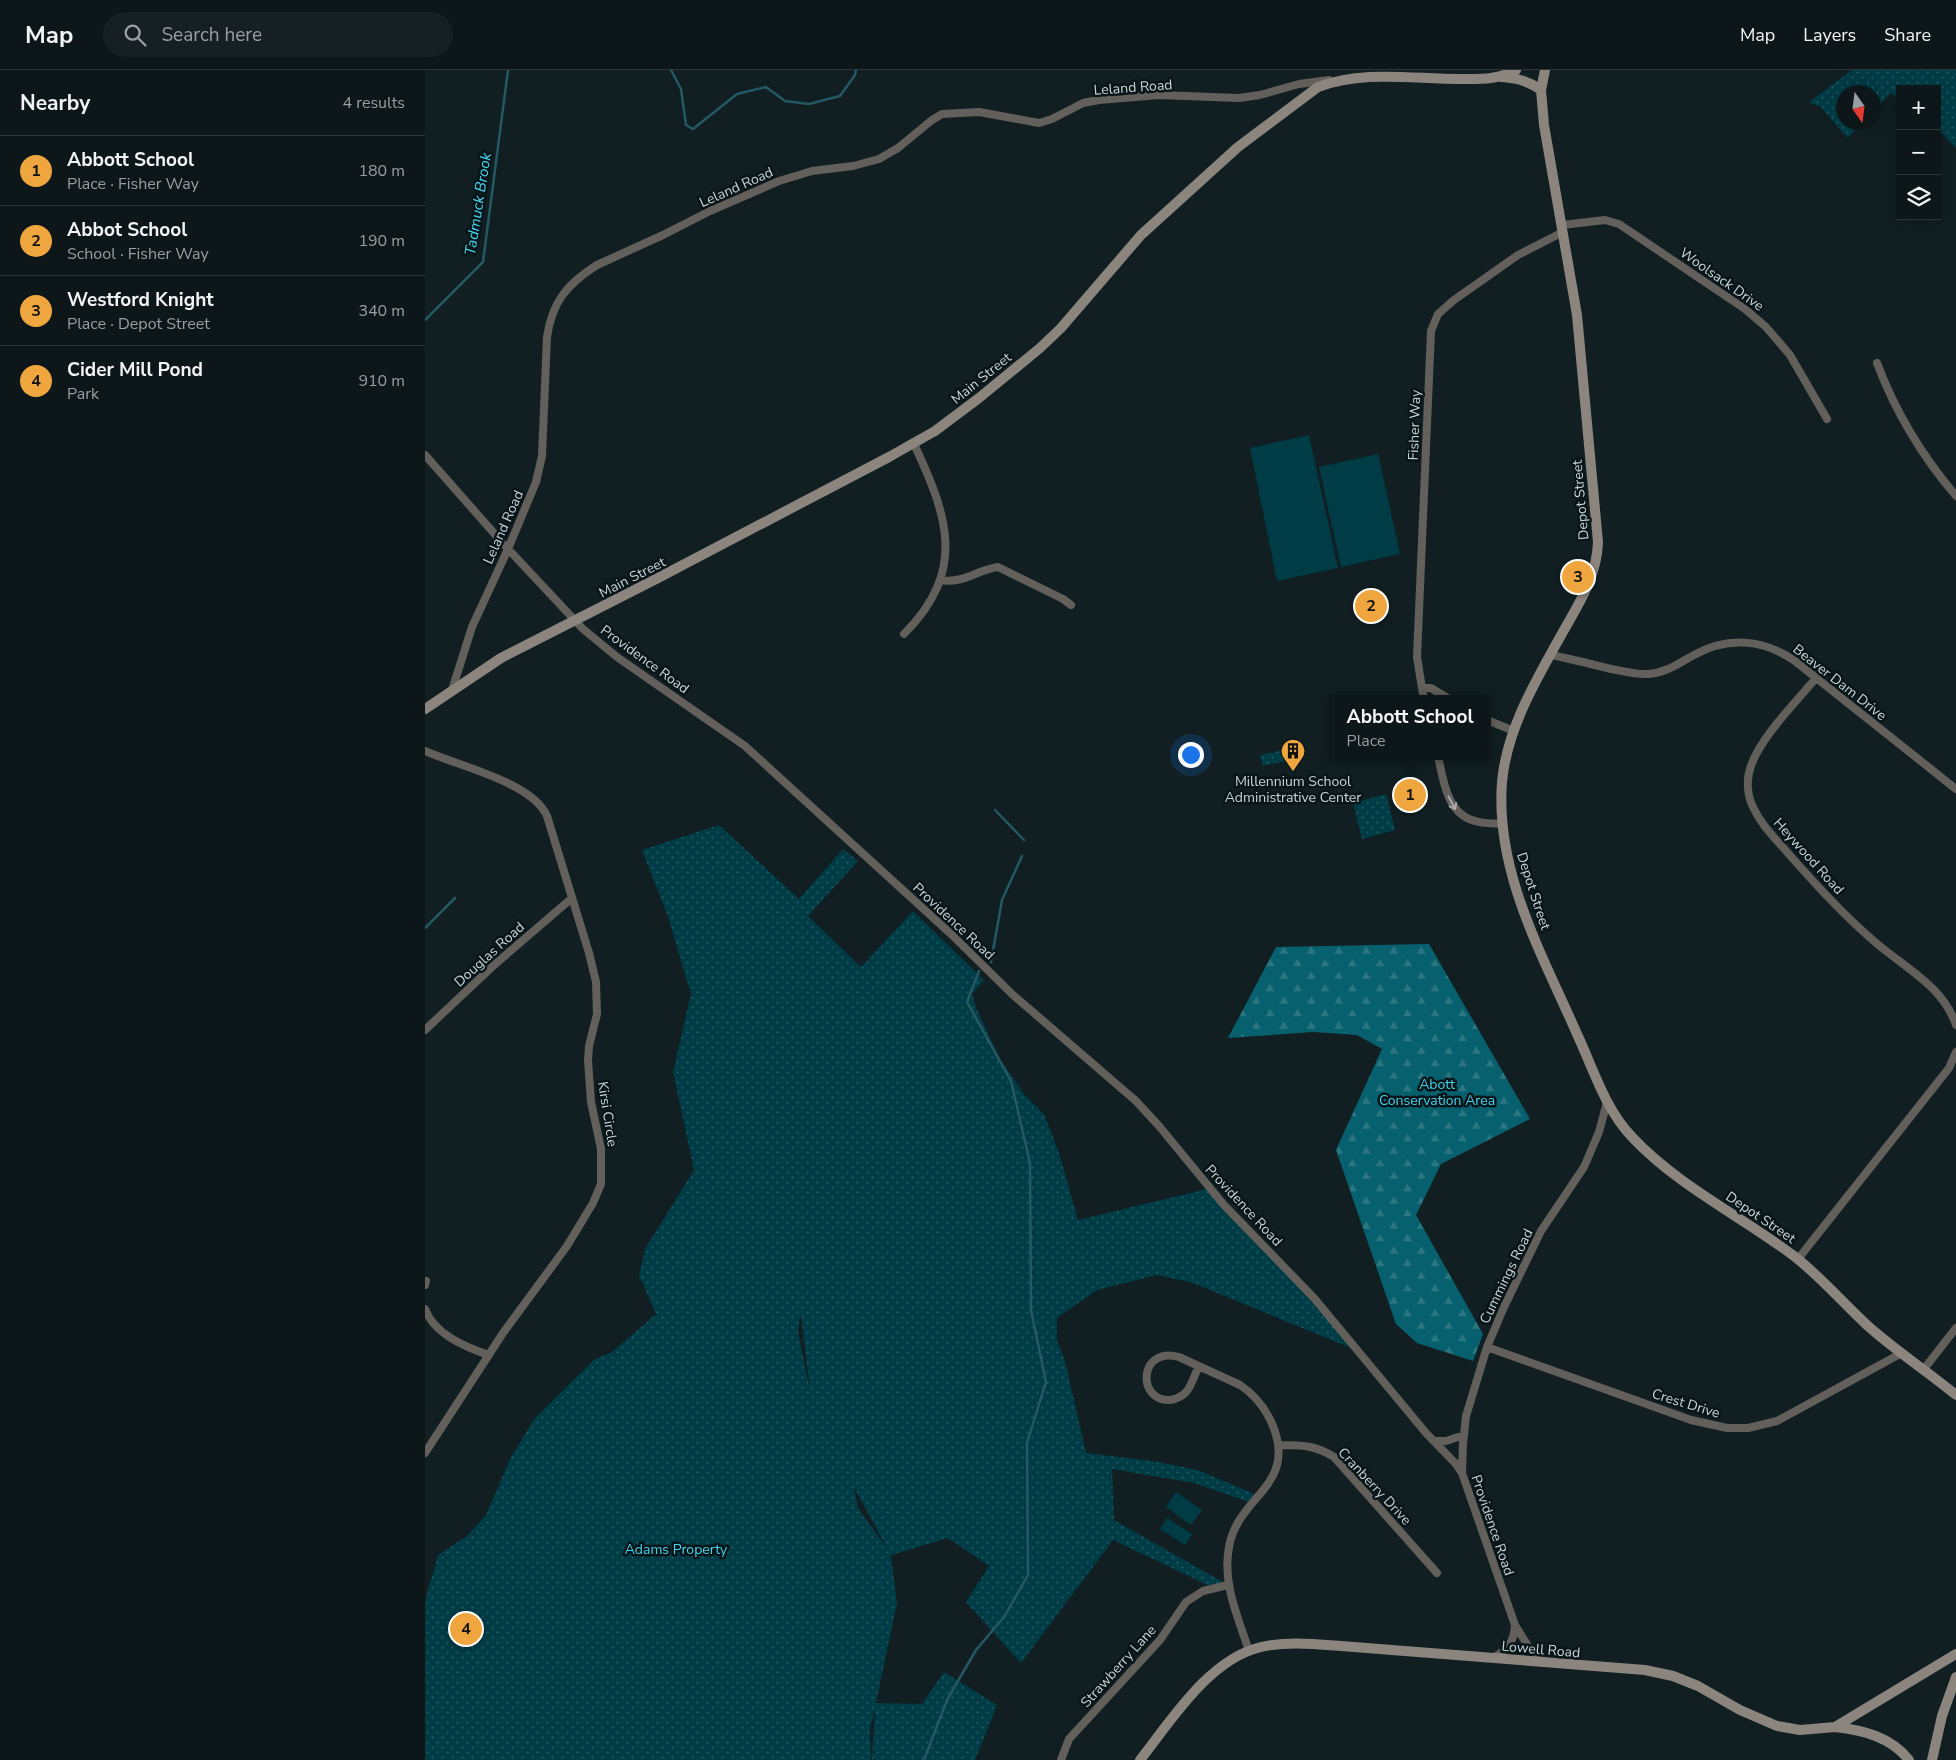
<!DOCTYPE html>
<html lang="en">
<head>
<meta charset="utf-8">
<style>
  :root { --surface:#0d171a; --page:#162023; --text:#f1f3f6; --muted:#9a9fa2; --line:#2d3639; --accent:#f0a63f }
  body { margin:0; font-family:"Nunito Sans",sans-serif; background:var(--page); color:var(--text) }
  .controls { position:absolute; right:15px; top:15px; display:grid; overflow:hidden; border-radius:0px; box-shadow:0 5px 20px #0002 }
  .controls button { width:45px; height:45px; display:grid; place-items:center; padding:0; border:0; border-bottom:1px solid var(--line); background:var(--surface); color:var(--text); font:25px sans-serif }
  .compass { position:absolute; left:1411px; top:15px; width:45px; height:45px; border-radius:50%; background:var(--surface); box-shadow:0 5px 20px #0002; rotate:166deg }
  .you { position:absolute; left:765px; top:684px; width:18px; height:18px; margin:-12px; border:4px solid #fff; border-radius:50%; background:#1a73e8; box-shadow:0 0 0 8px #1a73e833 }
  .badge { display:grid; place-items:center; width:32px; height:32px; border-radius:50%; background:var(--accent); color:#111; font-size:16px; font-weight:700 }
  .pin { position:absolute; translate:-50% -50%; border:2px solid #fff; box-shadow:0 1px 5px #0006 }
  .popup { position:absolute; left:904px; top:625px; width:162px; height:65px; box-sizing:border-box; display:grid; place-content:center; border-radius:0px; background:var(--surface); filter:drop-shadow(0 1px 4px #0005); font-size:16px; white-space:nowrap; color:var(--muted) }
  .popup b { font-size:19px; color:var(--text) }
  .popup::after { content:''; position:absolute; left:50%; top:100%; margin-left:-10px; border:10px solid transparent; border-top-color:var(--surface) }
  .list { margin:0; padding:0; list-style:none }
  h2 { display:flex; justify-content:space-between; align-items:center; height:65px; margin:0; padding:0 20px; font-size:21px }
  h2 small { font-size:16px; font-weight:400; color:var(--muted) }
  .list li { display:grid; grid-template-columns:32px 1fr auto; gap:15px; align-items:center; box-sizing:border-box; height:70px; padding:0 20px; border-top:1px solid var(--line) }
  .list b { display:block; font-size:19px; white-space:nowrap }
  .list p { margin:0; font-size:16px; white-space:nowrap; color:var(--muted) }
  .list em { font-size:16px; font-style:normal; color:var(--muted) }
  .icon { flex:none; width:28px; height:28px; fill:none; stroke:currentColor; stroke-width:2; stroke-linecap:round; stroke-linejoin:round }
  .map { position:relative; flex:none; width:1531px; height:1690px; overflow:hidden }
  header { display:flex; align-items:center; gap:30px; box-sizing:border-box; height:70px; padding:0 25px; background:var(--surface); border-bottom:1px solid var(--line) }
  header strong { font-size:24px }
  nav { display:flex; gap:28px; margin-inline-start:auto; font-size:18px }
  .search { width:350px; height:45px; background:var(--page); display:flex; align-items:center; gap:12px; box-sizing:border-box; padding:0 18px; border-radius:28px; color:var(--muted); font-size:19px }
  main { display:flex }
  aside { flex:1; background:var(--surface) }
  .map>svg:first-child { display:block }
  .grass { fill:#003c46 }
  .forest { fill:url(#forest-firs) }
  .park { fill:url(#park-dots); fill-rule:evenodd }
  .lines { fill:none; stroke-linecap:round; stroke-linejoin:round }
  .stream { stroke:#245862; stroke-width:2.5 }
  .street { stroke:#635f5b; stroke-width:8 }
  .secondary { stroke:#8c857e; stroke-width:10 }
  .oneway { stroke:#a7abab }
  .labels { text-anchor:middle; stroke-width:5; stroke-linejoin:round; paint-order:stroke }
  .street-label { font-size:14px; fill:#cbd4d6; stroke:#081619 }
  .poi-label { font-size:14px; fill:#cbd4d6; stroke:#081619 }
  .park-label { font-size:14px; fill:#41d5ee; stroke:#081619 }
  .water-label { font-size:15px; font-style:italic; fill:#46d9f2; stroke:#081619 }
</style>
</head>
<body>
<header>
<strong>Map</strong>
<div class="search"><svg class="icon" aria-label="search" viewBox="0 0 24 24"><circle cx="10" cy="10" r="6"/><path d="M15 15l6 6"/></svg>Search here</div>
<nav><a>Map</a><a>Layers</a><a>Share</a></nav>
</header>
<main>
<aside>
<h2>Nearby<small>4 results</small></h2>
<ul class="list">
<li><span class="badge">1</span><div><b>Abbott School</b><p>Place · Fisher Way</p></div><em>180 m</em></li>
<li><span class="badge">2</span><div><b>Abbot School</b><p>School · Fisher Way</p></div><em>190 m</em></li>
<li><span class="badge">3</span><div><b>Westford Knight</b><p>Place · Depot Street</p></div><em>340 m</em></li>
<li><span class="badge">4</span><div><b>Cider Mill Pond</b><p>Park</p></div><em>910 m</em></li>
</ul>
</aside>
<div class="map">
<svg width="1531" height="1690" viewBox="0 0 1531 1690">
  <defs>
    <pattern id="forest-firs" width="22" height="20" patternUnits="userSpaceOnUse" patternTransform="scale(1.25)"><rect width="22" height="20" fill="#07606d"/><path d="M5 1l3.5 6h-7zM16 11l3.5 6h-7z" fill="#2a7681"/></pattern>
    <pattern id="park-dots" width="8" height="8" patternUnits="userSpaceOnUse" patternTransform="scale(1.25)"><rect width="8" height="8" fill="#003c46"/><path d="M2 2h.1M6 6h.1" fill="none" stroke="#245760" stroke-width="1.8" stroke-linecap="round"/></pattern>
  </defs>
  <rect width="100%" height="100%" fill="#111f22"/>
  <path class="grass" d="M884 365 913 498 852 511 825 378Z
    M953 384 975 484 916 497 894 397Z
    M751 1422 777 1440 766 1455 741 1437Z
    M742 1448 767 1464 760 1475 735 1459Z"/>
  <path class="forest" d="M1004 874 1105 1049 1016 1094 991 1145 1058 1264 1048 1291 992 1273 971 1254 911 1080 957 979 932 965 888 962 803 968 851 877Z"/>
  <path class="park" d="M1427 0H1531V78L1512 58V19H1475V30L1466 23 1449 40 1448 22H1418V52L1437 53 1422 68 1396 37 1384 32Z
    M858 680 860 691 838 696 835 685Z
    M961 724 970 760 937 769 928 733Z
    M294 755 374 829 418 779 433 791 383 846 436 897 488 841 559 910 547 924 552 940 575 989 599 1024 619 1044 634 1083 653 1150 786 1118 933 1281 768 1213 732 1205 672 1220 632 1248V1271L640 1291 661 1383 728 1391 773 1400 834 1426 827 1433 769 1413 687 1399 689 1450 803 1515 789 1518 688 1470 596 1593 541 1532 564 1496 523 1468 466 1485 472 1533 451 1633 497 1634 519 1602 572 1635 550 1690H447L450 1639 445 1658 446 1690H0V1531L13 1485 42 1466 61 1445 86 1387 110 1348 170 1289 187 1282 231 1244 214 1205 220 1179 269 1100 248 1002 266 924 243 847 217 780ZM375 1247H376L385 1320 373 1262ZM429 1417 463 1480 433 1438Z"/>
  <g class="lines">
    <path class="stream" d="M246 0 256 19 261 55 268 59 312 24 341 17 360 31 384 34 415 26 430 5 431 0
      M0 250 58 192 83 0
      M570 740 599 770
      M0 858 30 828
      M566 892 577 830 597 786
      M499 1690 522 1630 551 1580 579 1547 603 1505 602 1373 621 1312 606 1240 605 1093 586 1011 542 932 554 901"/>
    <path class="street" d="M1137 155 1180 150 1194 154 1320 239 1341 257 1365 285 1402 349
      M1452 293C1470 341 1497 386 1531 426
      M0 385 83 479 158 559 192 587 320 676 526 864 587 924 711 1031 734 1056 799 1135 889 1228 1001 1363 1031 1394 1037 1403 1090 1555 1103 1576 1120 1593
      M515 510C539 514 551 500 573 497L638 529 646 535
      M479 564C543 500 522 445 489 374
      M1126 585C1146 589 1166 594 1186 599 1198 601 1211 605 1223 604 1241 603 1254 593 1269 585 1303 566 1338 569 1370 591L1531 719
      M1391 608C1371 632 1335 668 1326 696 1321 709 1322 725 1328 737 1336 755 1350 768 1362 782 1390 814 1418 845 1450 872 1480 898 1518 916 1531 955
      M997 618 999 629
      M27 620 47 557 83 479 111 412 117 386 122 267C127 232 142 214 172 195L238 165 285 141 354 111 387 101 428 96 454 89 473 78 507 50 517 44 554 42 614 53 627 49 658 33 674 30 734 25 814 28 835 25 874 14 904 10
      M1024 629 1006 618H997L992 587 1006 261 1013 244 1029 230 1093 185 1138 162
      M1062 650 1089 661
      M0 681C33 696 107 712 122 746L164 883 171 912 172 944 164 976 163 991 166 1032 176 1079V1114L168 1133 142 1176 78 1263 0 1383
      M1013 686C1018 710 1022 744 1050 751 1059 754 1069 753 1078 754
      M0 960 68 896 147 828
      M1373 1189 1524 998 1531 982
      M0 1215 1 1211
      M0 1239C9 1264 40 1277 64 1285
      M1062 1277 1266 1350 1302 1358H1323L1352 1351 1475 1284
      M774 1296C770 1304 767 1314 762 1321 758 1326 752 1329 745 1330 711 1331 714 1276 754 1287L815 1315C830 1325 841 1339 848 1356 872 1417 813 1425 804 1477 797 1513 813 1547 824 1581
      M1499 1299 1531 1258
      M1009 1371H1021L1039 1365
      M854 1375C876 1375 890 1375 909 1387L1012 1503
      M1037 1402 1038 1374 1041 1346 1062 1277 1079 1237 1116 1161 1159 1097 1174 1062 1182 1032
      M1068 1588C1083 1579 1089 1572 1090 1555
      M636 1690 644 1669 735 1570 761 1532 778 1521 803 1515"/>
    <path class="secondary" d="M1076 7C1092 8 1103 11 1116 20L1119 55 1152 245 1173 472C1172 505 1155 532 1139 560 1113 607 1082 657 1077 712 1070 802 1117 884 1152 964 1168 998 1180 1039 1207 1067 1253 1116 1316 1146 1369 1186 1396 1207 1418 1233 1443 1256 1471 1281 1502 1301 1531 1325
      M1116 20 1120 0
      M0 639 76 588 233 508 464 387 510 361 554 328 615 278 636 258 716 165 813 77 893 17C938 0 987 9 1035 9 1056 9 1072 10 1091 0
      M1410 1657C1438 1660 1466 1667 1484 1690
      M715 1690C746 1651 784 1589 836 1577 862 1571 890 1574 916 1576L1220 1600 1248 1606 1273 1616 1315 1640 1352 1656 1375 1660 1410 1657 1531 1584
      M1507 1690 1517 1646 1531 1607"/>
  </g>
  <defs><path id="oneway-shaft" d="M-6 0H5M1.5-3L5.5 0L1.5 3" fill="none" stroke-width="1.6" stroke-linecap="round" stroke-linejoin="round" transform="scale(1.25)"/></defs>
  <use class="oneway" href="#oneway-shaft" transform="translate(1027 733) rotate(62)"/>
  <defs>
    <symbol id="building-pin" viewBox="-11 -11 22 30"><path d="M0 17L-7.5 6A9.5 9.5 0 1 1 7.5 6Z" fill="#f0a63f" stroke="#081619"/><path d="M-4-6H4V6H1V3H-1V6H-4ZM-2.5-4.3h1.7v1.8h-1.7ZM.8-4.3h1.7v1.8H.8ZM-2.5-1h1.7V.8h-1.7ZM.8-1h1.7V.8H.8Z" fill="#111"/></symbol>
  </defs>
  <g fill-rule="evenodd">
    <use href="#building-pin" x="854" y="667" width="28" height="38"/>
  </g>
  <g class="labels">
    <g class="street-label">
      <text transform="translate(708 17) rotate(-4)" y="5">Leland Road</text>
      <text transform="translate(311 117) rotate(-24)" y="5">Leland Road</text>
      <text transform="translate(1297 209) rotate(35)" y="5">Woolsack Drive</text>
      <text transform="translate(556 308) rotate(-39)" y="5">Main Street</text>
      <text transform="translate(989 355) rotate(-88)" y="5">Fisher Way</text>
      <text transform="translate(1155 430) rotate(-95)" y="5">Depot Street</text>
      <text transform="translate(78 457) rotate(-66)" y="5">Leland Road</text>
      <text transform="translate(207 507) rotate(-27)" y="5">Main Street</text>
      <text transform="translate(220 589) rotate(36)" y="5">Providence Road</text>
      <text transform="translate(1415 612) rotate(38)" y="5">Beaver Dam Drive</text>
      <text transform="translate(1384 786) rotate(48)" y="5">Heywood Road</text>
      <text transform="translate(1109 821) rotate(72)" y="5">Depot Street</text>
      <text transform="translate(529 851) rotate(43)" y="5">Providence Road</text>
      <text transform="translate(64 884) rotate(-42)" y="5">Douglas Road</text>
      <text transform="translate(183 1044) rotate(81)" y="5">Kirsi Circle</text>
      <text transform="translate(819 1135) rotate(47)" y="5">Providence Road</text>
      <text transform="translate(1336 1147) rotate(34)" y="5">Depot Street</text>
      <text transform="translate(1081 1206) rotate(-64)" y="5">Cummings Road</text>
      <text transform="translate(1261 1333) rotate(17)" y="5">Crest Drive</text>
      <text transform="translate(950 1416) rotate(47)" y="5">Cranberry Drive</text>
      <text transform="translate(1068 1455) rotate(71)" y="5">Providence Road</text>
      <text transform="translate(1116 1579) rotate(5)" y="5">Lowell Road</text>
      <text transform="translate(693 1596) rotate(-48)" y="5">Strawberry Lane</text>
    </g>
    <g class="poi-label">
      <text x="868" y="716">Millennium School<tspan x="868" dy="16">Administrative Center</tspan></text>
    </g>
    <g class="park-label">
      <text x="1012" y="1019">Abott<tspan x="1012" dy="16">Conservation Area</tspan></text>
      <text x="251" y="1484">Adams Property</text>
    </g>
    <g class="water-label">
      <text transform="translate(53 134) rotate(-81)" y="5">Tadmuck Brook</text>
    </g>
  </g>
</svg>
<div class="controls">
<button>+</button>
<button>−</button>
<button><svg class="icon" aria-label="layers" viewBox="0 0 24 24"><path d="M12 4l9 5-9 5-9-5zM3 14l9 5 9-5"/></svg></button>
</div>
<svg class="compass" viewBox="-18 -18 36 36"><path d="M0-13l5 13h-10z" fill="#e53935"/><path d="M0 13l5-13h-10z" fill="#9a9fa2"/></svg>
<div class="you"></div>
<div class="pin badge" style="left:985px;top:725px">1</div>
<div class="popup"><b>Abbott School</b>Place</div>
<div class="pin badge" style="left:946px;top:536px">2</div>
<div class="pin badge" style="left:1153px;top:507px">3</div>
<div class="pin badge" style="left:41px;top:1559px">4</div>
</div>
</main>
</body>
</html>
